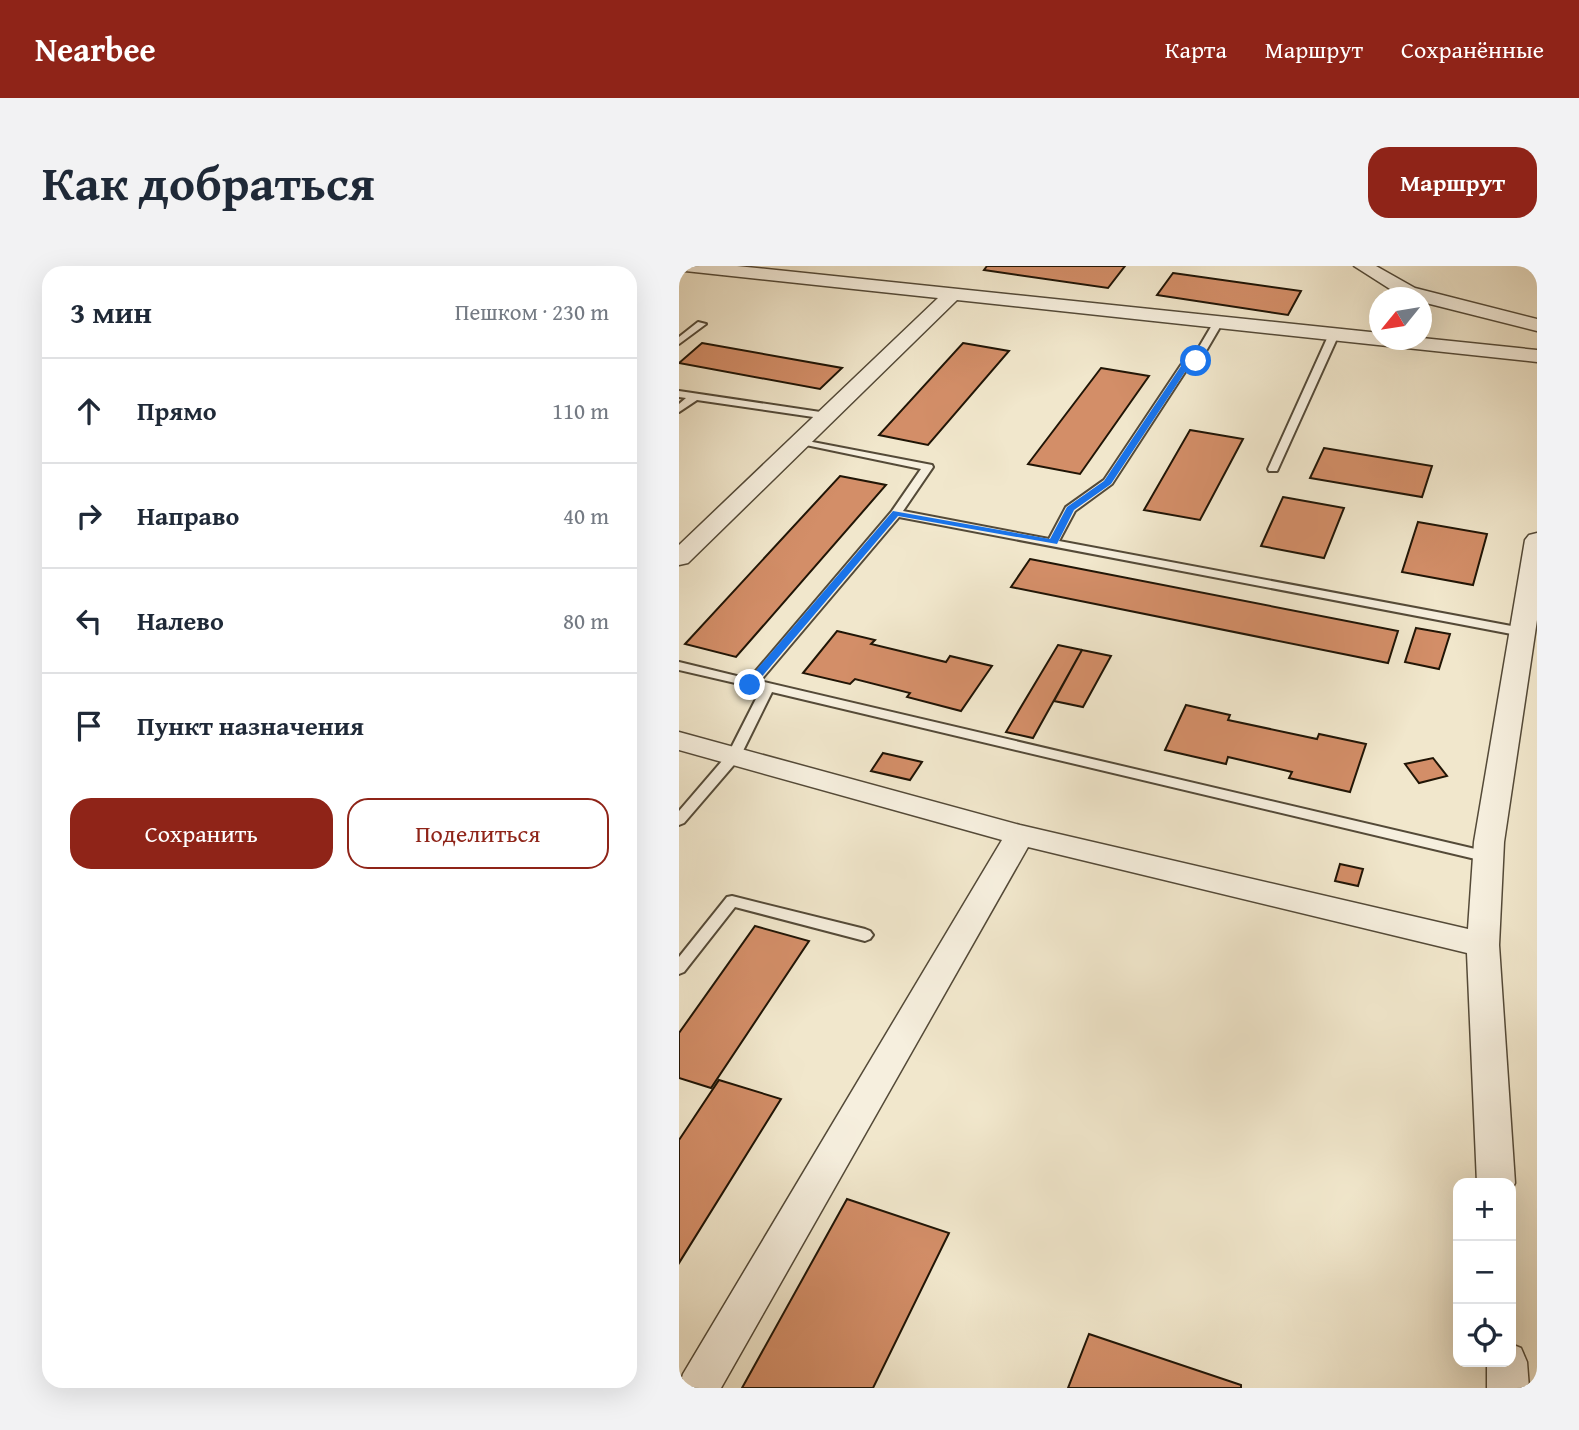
<!DOCTYPE html>
<html lang="ru">
<head>
<meta charset="utf-8">
<style>
  :root { --surface:#fff; --page:#f2f2f3; --text:#1f2937; --muted:#747a83; --line:#e0e1e3; --accent:#8f2418 }
  body { margin:0; font-family:"Gentium Book Plus",serif; background:var(--page); color:var(--text) }
  .controls { position:absolute; right:21px; bottom:21px; display:grid; overflow:hidden; border-radius:14px; box-shadow:0 7px 28px #0002 }
  .controls button { width:63px; height:63px; display:grid; place-items:center; padding:0; border:0; border-bottom:2px solid var(--line); background:var(--surface); color:var(--text); font:35px sans-serif }
  .compass { position:absolute; left:690px; top:21px; width:63px; height:63px; border-radius:50%; background:var(--surface); box-shadow:0 7px 28px #0002; rotate:240deg }
  .stop { position:absolute; width:21px; height:21px; margin:-16px; border:5px solid #1a73e8; border-radius:50%; background:#fff }
  .stop.end { background:#1a73e8; border-color:#fff; box-shadow:0 2px 7px #0008 }
  .list { margin:0; padding:0; list-style:none }
  h2 { display:flex; justify-content:space-between; align-items:center; height:91px; margin:0; padding:0 28px; font-size:30px }
  h2 small { font-size:23px; font-weight:400; color:var(--muted) }
  .list li { display:grid; grid-template-columns:46px 1fr auto; gap:21px; align-items:center; box-sizing:border-box; height:105px; padding:0 28px; border-top:2px solid var(--line) }
  .list b { display:block; font-size:26px; white-space:nowrap }
  .list em { font-size:23px; font-style:normal; color:var(--muted) }
  .actions { display:flex; gap:14px; padding:21px 28px }
  .actions a { flex:1; padding:16px 0; border:2px solid var(--accent); border-radius:21px; text-align:center; font-size:24px; color:var(--accent) }
  .actions .main { background:var(--accent); color:#fff }
  .icon { flex:none; width:38px; height:38px; fill:none; stroke:currentColor; stroke-width:2; stroke-linecap:round; stroke-linejoin:round }
  .map { position:relative; flex:none; width:858px; height:1122px; overflow:hidden; border-radius:21px }
  header { display:flex; align-items:center; gap:42px; box-sizing:border-box; height:98px; padding:0 35px; background:var(--accent); color:#fff }
  header strong { font-size:33px }
  nav { display:flex; gap:38px; margin-inline-start:auto; font-size:24px }
  .intro { display:flex; align-items:center; justify-content:space-between; box-sizing:border-box; height:168px; padding:0 42px }
  h1 { margin:0; font-size:49px }
  .button { padding:18px 32px; border-radius:21px; background:var(--accent); color:#fff; font-size:24px; font-weight:700 }
  main { display:flex; gap:42px; padding:0 42px }
  aside { flex:1; background:var(--surface); border-radius:21px; box-shadow:0 7px 28px #0002 }
  .map>svg:first-child { display:block }
  .building { fill:#d38e68; stroke:#201506; stroke-width:2 }
  .lines { fill:none; stroke-linecap:round; stroke-linejoin:round }
  .lane-casing { stroke:#544a38; stroke-width:4 }
  .street-casing { stroke:#544a38; stroke-width:3 }
  .lane { fill:#f6efde; fill-rule:evenodd }
  .street { fill:#f6efde; fill-rule:evenodd }
  .route { fill:#1a73e8 }
</style>
</head>
<body>
<header>
<strong>Nearbee</strong>
<nav><a>Карта</a><a>Маршрут</a><a>Сохранённые</a></nav>
</header>
<div class="intro"><h1>Как добраться</h1><a class="button">Маршрут</a></div>
<main>
<aside>
<h2>3 мин<small>Пешком · 230 m</small></h2>
<ul class="list">
<li><svg class="icon" aria-label="ahead" viewBox="0 0 24 24"><path d="M12 20V5M6 11l6-6 6 6"/></svg><div><b>Прямо</b></div><em>110 m</em></li>
<li><svg class="icon" aria-label="right" viewBox="0 0 24 24"><path d="M7 20v-9h11M14 6l5 5-5 5"/></svg><div><b>Направо</b></div><em>40 m</em></li>
<li><svg class="icon" aria-label="left" viewBox="0 0 24 24"><path d="M17 20v-9H6M10 6l-5 5 5 5"/></svg><div><b>Налево</b></div><em>80 m</em></li>
<li><svg class="icon" aria-label="arrive" viewBox="0 0 24 24"><path d="M6 21V4h12l-3 4 3 4H6"/></svg><div><b>Пункт назначения</b></div></li>
</ul>
<div class="actions"><a class="main">Сохранить</a><a>Поделиться</a></div>
</aside>
<div class="map">
<svg width="858" height="1122" viewBox="0 0 858 1122">
  <rect width="100%" height="100%" fill="#f1e7cc"/>
  <filter id="stains"><feTurbulence type="fractalNoise" baseFrequency=".00286" numOctaves="4"/><feColorMatrix values="0 0 0 0 .2 0 0 0 0 .09 0 0 0 0 .02 0 0 0 .5 -.17"/></filter>
  <radialGradient id="worn" r=".72"><stop offset=".6" stop-color="#630" stop-opacity="0"/><stop offset="1" stop-color="#630" stop-opacity=".3"/></radialGradient>
  <path class="building" d="M308 0H446L429 22 305 4Z
    M494 7 622 25 609 49 478 29Z
    M23 77 163 102 141 123 0 97Z
    M284 77 330 85 249 179 200 169Z
    M422 102 470 110 401 208 349 198Z
    M511 164 564 173 521 254 465 244Z
    M645 182 753 200 743 231 631 212Z
    M161 210 207 219 57 391 6 378Z
    M604 231 665 242 645 292 582 280Z
    M739 256 808 268 794 319 723 306Z
    M351 293 719 365 709 397 332 321Z
    M737 362 771 368 760 403 726 396Z
    M158 365 196 374 192 378 267 396 271 390 313 400 282 445 228 431 231 427 176 413 171 418 124 407Z
    M379 379 403 384 354 472 327 466Z
    M403 384 432 390 404 441 375 435Z
    M507 439 551 449 549 454 638 473 640 468 687 478 671 526 610 512 613 506 549 491 547 498 486 484Z
    M204 487 243 496 231 514 192 505Z
    M754 492 768 510 740 517 726 498Z
    M661 598 684 603 679 620 656 615Z
    M76 660 130 675 32 822 0 812V767Z
    M40 814 102 833 0 997V874Z
    M168 933 270 967 194 1122H63Z
    M410 1068 562 1119V1122H389Z"/>
  <g class="lines">
    <defs>
      <path id="lane" d="M536 54 544 56 520 97 508 103 433 218 396 245 380 275 843 362 849 366 847 369 843 370 220 251 81 415 809 586 816 591 814 595 809 596 93 426 60 493 5 557 0 559V545L49 488 82 423H71L65 419 0 404V396L70 413 213 245 242 203 122 178 118 177V173L253 199 254 201 224 245 370 273 387 241 425 214 502 99 513 93Z
        M19 56 27 58 0 78V71Z
        M655 65 660 68 599 203 598 205H590L589 203 650 68Z
        M0 125 148 147 153 150 148 153 18 134 0 146V138L7 132 0 131Z
        M53 630 186 663 191 665 194 669 191 673 186 675 56 641 5 706 0 708V691L48 631Z"/>
      <path id="street" d="M0 0H58L701 67V74L743 72 858 84V96L278 34 9 297 0 299V279L259 32 6 5 0 4Z
        M675 0H697L736 22 858 53V65L743 36V32L722 30Z
        M858 267V354L825 576 820 679 836 917 832 925V917H798L788 687 349 581 42 1122H0L4 1108 323 574 0 484V466L341 559 789 663 795 576 846 274 850 269Z
        M832 1078 842 1082 848 1096 850 1122H808V1096H832Z"/>
    </defs>
    <use href="#lane" class="lane-casing"/>
    <use href="#street" class="street-casing"/>
    <use href="#lane" class="lane"/>
    <use href="#street" class="street"/>
  </g>
  <path class="route" d="M515 93 521 95 508 103 432 218 395 244 378 278 219 250 74 421H67V416L214 245 371 273 388 241 425 215 502 100Z"/>
  <rect width="100%" height="100%" filter="url(#stains)"/>
  <rect width="100%" height="100%" fill="url(#worn)"/>
</svg>
<div class="controls">
<button>+</button>
<button>−</button>
<button><svg class="icon" aria-label="locate" viewBox="0 0 24 24"><circle cx="12" cy="12" r="6"/><path d="M12 2v4M12 18v4M2 12h4M18 12h4"/></svg></button>
</div>
<svg class="compass" viewBox="-18 -18 36 36"><path d="M0-13l5 13h-10z" fill="#e53935"/><path d="M0 13l5-13h-10z" fill="#747a83"/></svg>
<div class="stop" style="left:517px;top:95px"></div>
<div class="stop end" style="left:71px;top:419px"></div>
</div>
</main>
</body>
</html>
